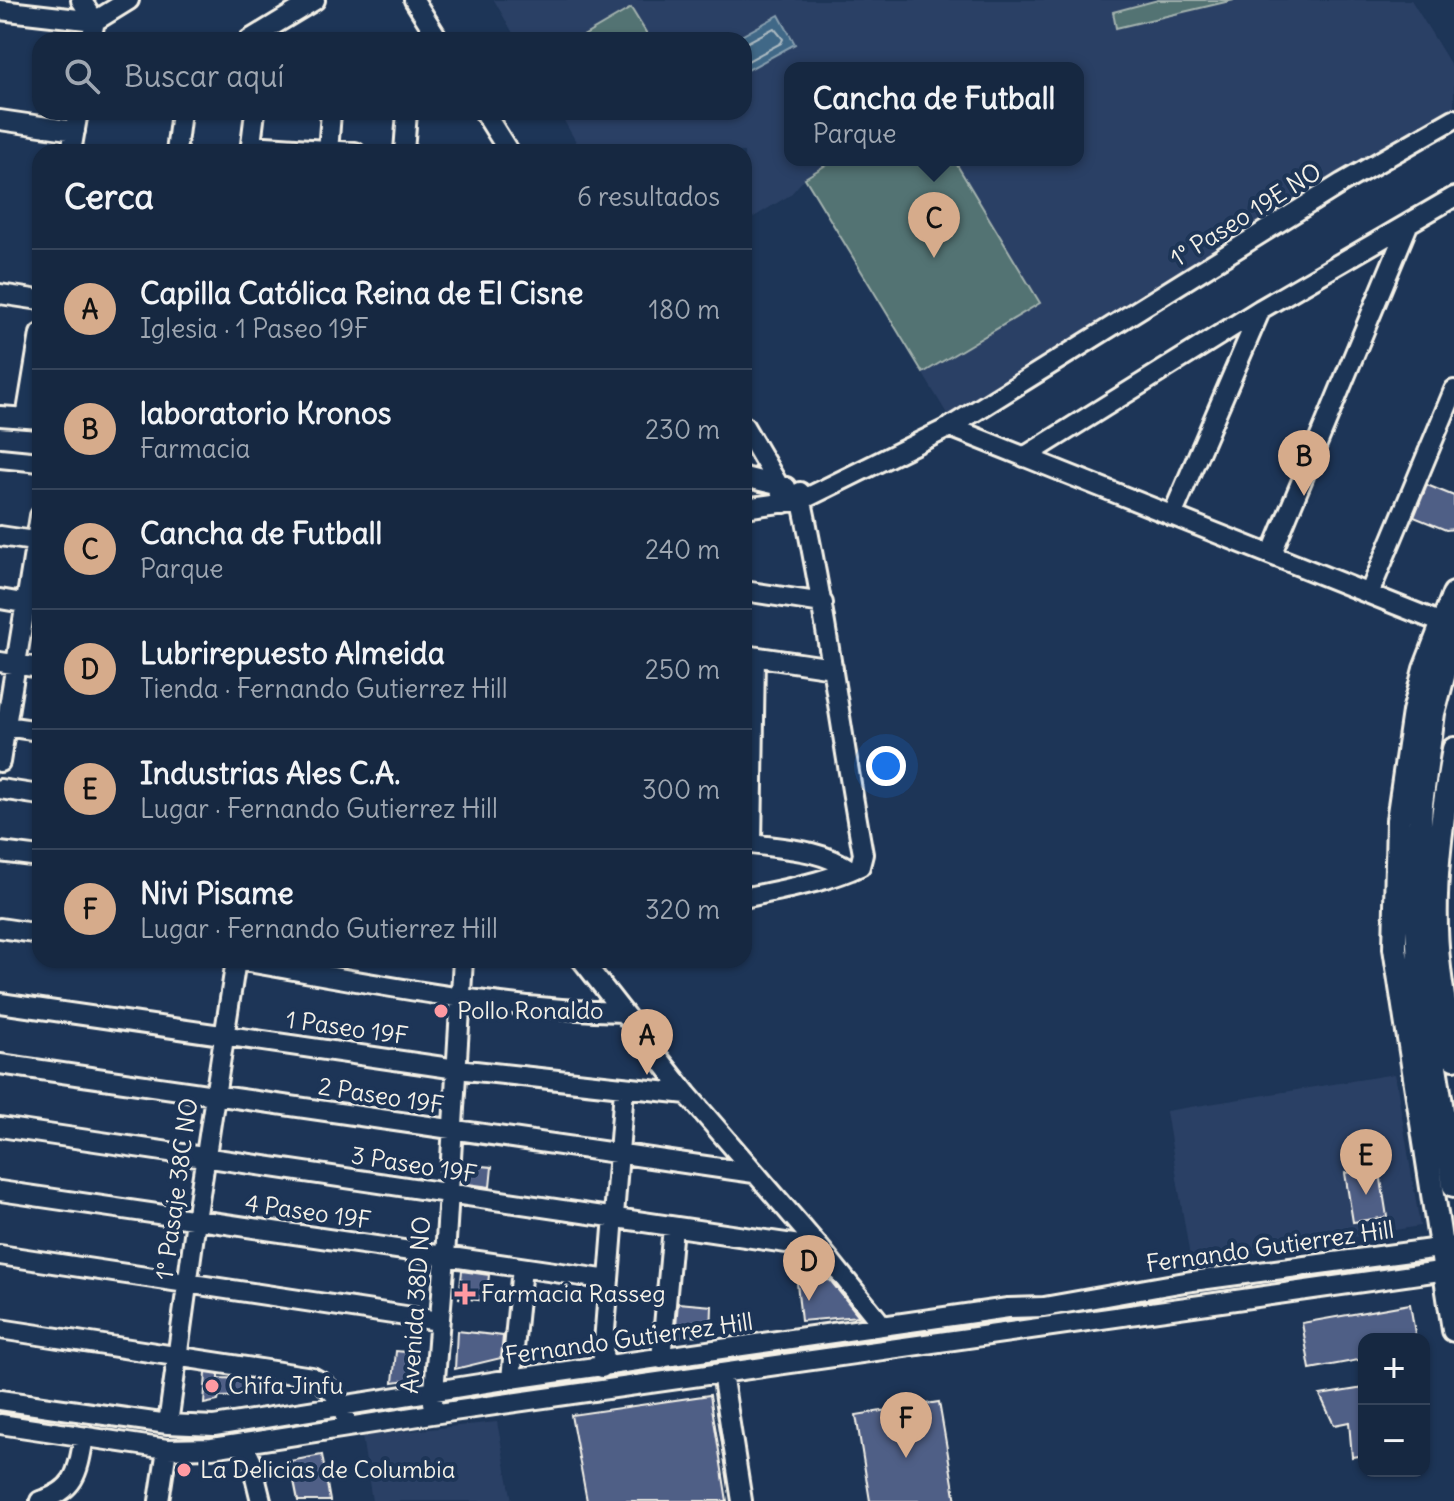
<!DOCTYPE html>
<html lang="es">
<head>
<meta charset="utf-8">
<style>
  :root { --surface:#162841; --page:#1f3048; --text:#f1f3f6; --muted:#9ea6b1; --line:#35445a; --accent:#d6ab8b }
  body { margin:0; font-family:Delius,sans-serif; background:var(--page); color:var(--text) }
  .controls { position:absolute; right:24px; bottom:24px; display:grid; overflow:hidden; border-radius:16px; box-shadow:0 2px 6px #0004 }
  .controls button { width:72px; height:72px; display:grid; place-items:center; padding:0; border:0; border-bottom:2px solid var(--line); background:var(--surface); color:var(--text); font:40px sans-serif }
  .you { position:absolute; left:886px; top:766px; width:28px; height:28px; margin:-20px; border:6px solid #fff; border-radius:50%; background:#1a73e8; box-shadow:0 0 0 12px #1a73e833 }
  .badge { display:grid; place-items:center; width:52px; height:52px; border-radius:50%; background:var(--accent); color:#111; font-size:26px; font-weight:700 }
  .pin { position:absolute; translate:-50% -66px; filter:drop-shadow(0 2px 4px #0008) }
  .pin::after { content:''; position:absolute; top:42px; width:28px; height:24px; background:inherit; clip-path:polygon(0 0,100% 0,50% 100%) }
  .popup { position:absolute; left:784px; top:62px; width:300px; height:104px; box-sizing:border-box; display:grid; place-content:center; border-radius:16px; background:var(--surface); filter:drop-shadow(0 2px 6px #0005); font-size:26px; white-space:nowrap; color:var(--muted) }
  .popup b { font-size:30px; color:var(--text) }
  .popup::after { content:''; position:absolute; left:50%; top:100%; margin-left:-16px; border:16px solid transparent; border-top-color:var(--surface) }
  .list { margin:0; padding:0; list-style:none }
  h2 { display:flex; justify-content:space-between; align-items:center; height:104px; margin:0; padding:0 32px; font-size:34px }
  h2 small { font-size:26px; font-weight:400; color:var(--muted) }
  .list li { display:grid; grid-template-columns:52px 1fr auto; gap:24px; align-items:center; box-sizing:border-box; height:120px; padding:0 32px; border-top:2px solid var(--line) }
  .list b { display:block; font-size:30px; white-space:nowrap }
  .list p { margin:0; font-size:26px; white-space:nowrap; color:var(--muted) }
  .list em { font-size:26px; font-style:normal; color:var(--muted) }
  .icon { flex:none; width:44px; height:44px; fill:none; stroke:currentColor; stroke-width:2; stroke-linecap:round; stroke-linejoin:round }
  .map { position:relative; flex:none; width:1454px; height:1501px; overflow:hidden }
  .search { position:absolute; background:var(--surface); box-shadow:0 2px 6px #0004; left:32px; top:32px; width:720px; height:88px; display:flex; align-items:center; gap:20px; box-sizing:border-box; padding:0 28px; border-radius:24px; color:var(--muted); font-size:30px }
  .panel { position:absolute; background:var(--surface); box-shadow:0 2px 6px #0004; left:32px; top:144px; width:720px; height:824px; border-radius:24px }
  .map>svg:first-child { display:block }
  .built { fill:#2c4165; fill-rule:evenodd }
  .green { fill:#527373; stroke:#a3b2ae; stroke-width:2 }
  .water { fill:#3f6787; stroke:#879eae; stroke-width:2 }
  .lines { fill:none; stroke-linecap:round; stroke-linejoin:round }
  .shore { stroke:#acbac1; stroke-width:2 }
  .building { fill:#505e86; stroke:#f4f1e8; stroke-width:2 }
  .minor-casing { stroke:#f4f1e8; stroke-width:24 }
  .major-casing { stroke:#f4f1e8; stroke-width:28 }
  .minor { stroke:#1d3557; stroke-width:18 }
  .major { stroke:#1d3557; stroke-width:22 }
  .poi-dot { fill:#ff9aa2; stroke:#1d3557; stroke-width:3 }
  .labels { text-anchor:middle; stroke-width:8; stroke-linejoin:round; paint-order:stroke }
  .street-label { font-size:24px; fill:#f4f1e8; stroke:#1d3557 }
  .poi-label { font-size:24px; fill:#f4f1e8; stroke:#1d3557; text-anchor:start }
</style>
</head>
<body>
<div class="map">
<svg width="1454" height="1501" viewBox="0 0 1454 1501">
  <rect width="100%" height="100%" fill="#1d3557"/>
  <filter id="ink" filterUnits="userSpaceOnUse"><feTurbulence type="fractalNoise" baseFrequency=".0125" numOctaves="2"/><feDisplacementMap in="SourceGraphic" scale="16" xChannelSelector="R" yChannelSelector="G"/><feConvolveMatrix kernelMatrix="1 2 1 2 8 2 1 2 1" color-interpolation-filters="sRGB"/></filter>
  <g filter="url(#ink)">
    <path class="built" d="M494 0H1411L1454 70V109L949 417 805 178 790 195 744 223V152H582L559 112H744V40H517ZM790 68H1078V160H790Z
      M1395 1074 1420 1226 1191 1263 1166 1111Z
      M497 1422 512 1501H372L362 1436Z"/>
    <path class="green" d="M1158 0H1234L1116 28 1113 12Z
      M631 8 647 34 638 40H581L580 38Z
      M834 160H954L1040 303 923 373 805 178Z"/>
    <path class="water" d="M779 15 795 44 744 72V40H734Z"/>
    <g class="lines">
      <path class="shore" d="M744 44 774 28 783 39 781 43 744 63"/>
    </g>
    <path class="building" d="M1427 485 1454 496V529L1446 530 1414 517Z
      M470 1165 492 1167 490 1187 468 1184Z
      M1379 1167 1387 1217 1353 1222 1345 1173Z
      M462 1271 489 1275 486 1301 459 1298Z
      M830 1280 859 1316 801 1321 797 1283Z
      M678 1303 712 1306 711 1334 675 1337Z
      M1410 1304 1416 1339H1364V1359L1310 1369 1302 1323Z
      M457 1331 503 1336 501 1358 455 1369Z
      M396 1351 415 1353 413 1379 393 1382Z
      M206 1373 219 1375V1378L249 1379V1396L219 1397 218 1401 204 1404Z
      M1364 1388V1455L1352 1457 1349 1422 1334 1425 1320 1395Z
      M710 1395 727 1501H587L571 1415Z
      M939 1402 956 1501H870L856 1415Z
      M322 1455 330 1501H298L290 1461Z"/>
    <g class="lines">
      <defs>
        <path id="minor" d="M81 0 95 21 91 40
          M414 0 439 40
          M0 10 95 21 129 0
          M249 40 315 0
          M484 112 509 152
          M0 120 75 131
          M251 145 355 152
          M71 152 78 112
          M176 152 181 112
          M250 152 255 112
          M328 152 331 112
          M404 152 407 112
          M0 294 40 300
          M0 416 40 419
          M26 418 40 334
          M744 426 779 486 784 503
          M950 427 1442 623
          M1024 457 1261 309 1454 197
          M0 458 40 462
          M744 477 786 487
          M744 508 802 500 950 427 1342 183 1454 119
          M1172 516 1261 309
          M0 536 34 541
          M1271 555 1408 225
          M744 591 823 603
          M1369 594 1454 390
          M0 599 40 606
          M745 655 833 668
          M0 662 40 668
          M5 726 40 731
          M0 762 40 516
          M0 789 40 795
          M744 843C783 849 818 848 851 870
          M752 844 755 657
          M0 852 40 857
          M744 898C783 889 824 883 860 866L863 854C841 733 826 612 800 492
          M0 928 40 934
          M237 960C365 982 493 1009 623 1012
          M582 960 687 1094 820 1248 883 1326
          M0 1003 457 1069 687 1094
          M0 1064 754 1173
          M0 1127 820 1248
          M0 1191 609 1280
          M0 1255 439 1321
          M0 1329 312 1377C328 1385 341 1398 345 1416
          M661 1359 673 1227
          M602 1368 624 1089
          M722 1373 742 1501
          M511 1379 522 1268
          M0 1400 168 1424 214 1426 511 1379 1008 1308 1044 1307 1185 1282 1454 1246
          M433 1403 445 1257 463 960
          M0 1424 167 1449 212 1448 432 1414 1454 1269
          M168 1424 196 1220 236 960
          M243 1443 251 1460 261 1501
          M40 1501C77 1490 78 1470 84 1437
          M159 1501 167 1449"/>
        <path id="major" d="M1454 594 1425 669 1414 712 1398 820 1395 948 1454 1330
          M1454 636 1433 713 1421 804 1416 895 1419 967 1454 1185
          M1454 749C1441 820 1430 896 1439 968 1442 998 1449 1028 1454 1058"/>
      </defs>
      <use href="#minor" class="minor-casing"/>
      <use href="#major" class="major-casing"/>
      <use href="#minor" class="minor"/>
      <use href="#major" class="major"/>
    </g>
  </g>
  <g class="poi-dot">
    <circle cx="441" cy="1011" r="8"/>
    <path d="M461 1282h8v8h8v8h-8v8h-8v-8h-8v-8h8z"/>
    <circle cx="212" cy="1386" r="8"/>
    <circle cx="184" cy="1470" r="8"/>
  </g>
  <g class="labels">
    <g class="street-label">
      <text transform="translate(1246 215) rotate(-32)" y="8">1° Paseo 19E NO</text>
      <text transform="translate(347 1028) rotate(8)" y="8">1 Paseo 19F</text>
      <text transform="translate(381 1096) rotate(9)" y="8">2 Paseo 19F</text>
      <text transform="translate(414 1165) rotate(9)" y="8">3 Paseo 19F</text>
      <text transform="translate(177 1189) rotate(-82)" y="8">1° Pasaje 38C NO</text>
      <text transform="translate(308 1212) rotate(8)" y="8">4 Paseo 19F</text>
      <text transform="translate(1270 1247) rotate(-8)" y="8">Fernando Gutierrez Hill</text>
      <text transform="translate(416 1305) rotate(-86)" y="8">Avenida 38D NO</text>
      <text transform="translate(629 1339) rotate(-8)" y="8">Fernando Gutierrez Hill</text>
    </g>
    <g class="poi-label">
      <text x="457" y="1019">Pollo Ronaldo</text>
      <text x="481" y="1302">Farmacia Rasseg</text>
      <text x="228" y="1394">Chifa Jinfu</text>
      <text x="200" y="1478">La Delicias de Columbia</text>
    </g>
  </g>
</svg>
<div class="controls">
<button>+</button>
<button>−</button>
</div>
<div class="you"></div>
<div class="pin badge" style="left:647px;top:1075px">A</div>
<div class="pin badge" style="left:1304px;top:496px">B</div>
<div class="pin badge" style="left:934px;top:258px">C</div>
<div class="popup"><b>Cancha de Futball</b>Parque</div>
<div class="pin badge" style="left:809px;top:1301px">D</div>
<div class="pin badge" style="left:1366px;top:1195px">E</div>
<div class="pin badge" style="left:906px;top:1458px">F</div>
<div class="search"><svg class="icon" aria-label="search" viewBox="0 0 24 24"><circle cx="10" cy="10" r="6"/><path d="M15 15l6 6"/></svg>Buscar aquí</div>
<section class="panel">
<h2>Cerca<small>6 resultados</small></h2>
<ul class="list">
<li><span class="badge">A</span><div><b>Capilla Católica Reina de El Cisne</b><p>Iglesia · 1 Paseo 19F</p></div><em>180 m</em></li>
<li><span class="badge">B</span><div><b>laboratorio Kronos</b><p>Farmacia</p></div><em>230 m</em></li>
<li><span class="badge">C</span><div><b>Cancha de Futball</b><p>Parque</p></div><em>240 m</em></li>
<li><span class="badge">D</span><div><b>Lubrirepuesto Almeida</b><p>Tienda · Fernando Gutierrez Hill</p></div><em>250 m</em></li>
<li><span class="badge">E</span><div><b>Industrias Ales C.A.</b><p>Lugar · Fernando Gutierrez Hill</p></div><em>300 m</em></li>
<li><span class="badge">F</span><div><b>Nivi Pisame</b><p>Lugar · Fernando Gutierrez Hill</p></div><em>320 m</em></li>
</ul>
</section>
</div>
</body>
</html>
